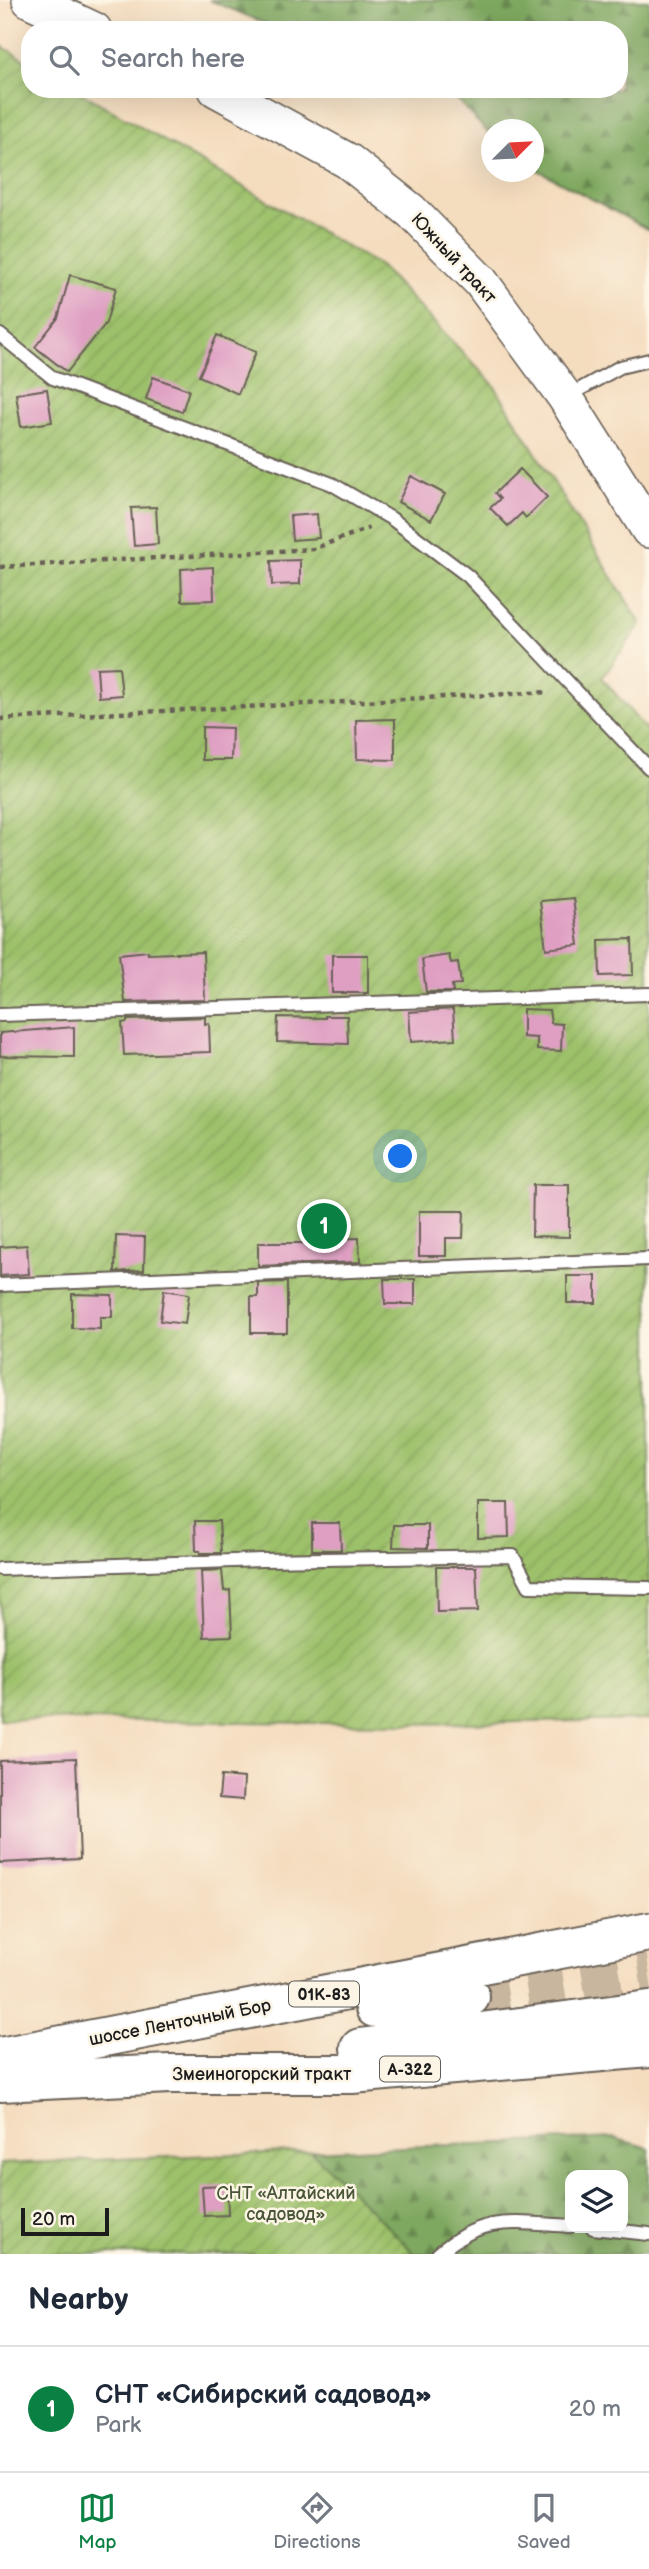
<!DOCTYPE html>
<html lang="en">
<head>
<meta charset="utf-8">
<style>
  :root { --surface:#fff; --page:#f6f6f7; --text:#1f2937; --muted:#747a83; --line:#e0e1e3; --accent:#0b8043 }
  body { margin:0; font-family:"Balsamiq Sans",sans-serif; background:var(--page); color:var(--text) }
  .controls { position:absolute; right:21px; bottom:21px; display:grid; overflow:hidden; border-radius:14px; box-shadow:0 7px 28px #0002 }
  .controls button { width:63px; height:63px; display:grid; place-items:center; padding:0; border:0; border-bottom:2px solid var(--line); background:var(--surface); color:var(--text); font:35px sans-serif }
  .compass { position:absolute; left:481px; top:119px; width:63px; height:63px; border-radius:50%; background:var(--surface); box-shadow:0 7px 28px #0002; rotate:66deg }
  .scale { position:absolute; left:21px; bottom:18px; width:88px; box-sizing:border-box; padding-left:7px; border:4px solid #1c1c1c; border-top:0; font-size:19px; line-height:24px; white-space:nowrap; color:#1c1c1c; -webkit-text-stroke:5px #fcf5e5; paint-order:stroke }
  .you { position:absolute; left:401px; top:1157px; width:24px; height:24px; margin:-18px; border:5px solid #fff; border-radius:50%; background:#1a73e8; box-shadow:0 0 0 10px #1a73e833 }
  .badge { display:grid; place-items:center; width:46px; height:46px; border-radius:50%; background:var(--accent); color:#fff; font-size:23px; font-weight:700 }
  .pin { position:absolute; translate:-50% -50%; border:4px solid #fff; box-shadow:0 2px 7px #0006 }
  .list { margin:0; padding:0; list-style:none }
  h2 { display:flex; justify-content:space-between; align-items:center; height:91px; margin:0; padding:0 28px; font-size:30px }
  h2 small { font-size:23px; font-weight:400; color:var(--muted) }
  .list li { display:grid; grid-template-columns:46px 1fr auto; gap:21px; align-items:center; box-sizing:border-box; height:126px; padding:0 28px; border-top:2px solid var(--line) }
  .list b { display:block; font-size:26px; white-space:nowrap }
  .list p { margin:0; font-size:23px; white-space:nowrap; color:var(--muted) }
  .list em { font-size:23px; font-style:normal; color:var(--muted) }
  .icon { flex:none; width:38px; height:38px; fill:none; stroke:currentColor; stroke-width:2; stroke-linecap:round; stroke-linejoin:round }
  .map { position:relative; flex:none; width:649px; height:2254px; overflow:hidden }
  .search { position:absolute; background:var(--surface); box-shadow:0 7px 28px #0002; left:21px; right:21px; top:21px; height:77px; display:flex; align-items:center; gap:18px; box-sizing:border-box; padding:0 24px; border-radius:28px; color:var(--muted); font-size:26px }
  .sheet { height:217px; background:var(--surface) }
  nav { display:flex; justify-content:space-around; align-items:center; box-sizing:border-box; height:98px; border-top:2px solid var(--line); background:var(--surface); font-size:19px; color:var(--muted) }
  nav a { display:grid; justify-items:center; gap:4px }
  nav .on { color:var(--accent) }
  .map>svg:first-child { display:block }
  .forest { fill:url(#forest-firs); stroke:#4d623e; stroke-width:2; fill-rule:evenodd }
  .garden { fill:url(#garden-furrows); stroke:#5c6e44; stroke-width:2 }
  .building { fill:#df9fc3 }
  .lines { fill:none; stroke-linecap:round; stroke-linejoin:round }
  .trunk-tunnel { stroke:#c9b69e; stroke-width:38; stroke-dasharray:38 19; stroke-linecap:butt }
  .service-casing { stroke:#685f55; stroke-width:16 }
  .secondary-casing { stroke:#685f55; stroke-width:38 }
  .trunk-casing { stroke:#685f55; stroke-width:42 }
  .path { stroke:#685f55; stroke-width:4.5; stroke-dasharray:5 5; stroke-linecap:butt }
  .service { stroke:#fff; stroke-width:12 }
  .secondary { stroke:#fff; stroke-width:35 }
  .trunk { stroke:#fff; stroke-width:38 }
  .labels { text-anchor:middle; stroke-width:5; stroke-linejoin:round; paint-order:stroke }
  .shield { fill:#fcf5e5; stroke:#5f5d58; stroke-width:2 }
  .shield-label { font-size:16px; font-weight:bold; fill:#1c1c1c }
  .street-label { font-size:18px; fill:#1c1c1c; stroke:#fcf5e5 }
  .park-label { font-size:18px; fill:#495638; stroke:#fcf5e5 }
</style>
</head>
<body>
<div class="map">
<svg width="649" height="2254" viewBox="0 0 649 2254">
  <defs>
    <pattern id="forest-firs" width="22" height="20" patternUnits="userSpaceOnUse" patternTransform="scale(1.75)"><rect width="22" height="20" fill="#7ea75f"/><path d="M5 1l3.5 6h-7zM16 11l3.5 6h-7z" fill="#66874e"/></pattern>
    <pattern id="garden-furrows" width="10" height="10" patternUnits="userSpaceOnUse" patternTransform="scale(1.75)"><rect width="10" height="10" fill="#9dc16b"/><path d="M-1 1l2-2M0 10L10 0M9 11l2-2" fill="none" stroke="#87a55c"/></pattern>
  </defs>
  <rect width="100%" height="100%" fill="#fcf5e5"/>
  <filter id="ink" filterUnits="userSpaceOnUse"><feTurbulence type="fractalNoise" baseFrequency=".0143" numOctaves="2"/><feDisplacementMap in="SourceGraphic" scale="14" xChannelSelector="R" yChannelSelector="G"/><feConvolveMatrix kernelMatrix="1 2 1 2 8 2 1 2 1" color-interpolation-filters="sRGB"/></filter>
  <filter id="wash" filterUnits="userSpaceOnUse"><feTurbulence type="fractalNoise" baseFrequency=".00686" numOctaves="4" result="noise"/><feDisplacementMap in="SourceGraphic" scale="28" xChannelSelector="R" yChannelSelector="G"/><feGaussianBlur stdDeviation="1.57" result="paint"/><feColorMatrix in="noise" values="0 0 0 0 0 0 0 0 0 0 0 0 0 0 0 0 0 1.4 0 .05"/><feComposite in="paint" operator="in"/></filter>
  <g filter="url(#wash)">
    <rect width="100%" height="100%" fill="#f4dcbe"/>
    <path class="forest" d="M209 0H649V230L534 168V130H491V136L447 89H619V30H281Z
      M614 2138 649 2148V2254H415L311 2151ZM570 2175H623V2228H570Z"/>
    <path class="garden" d="M0 45 30 63V89H75L380 266 494 385 641 624 602 678 649 733V1720L401 1724 0 1719Z
      M311 2151 415 2254H0V2164Z"/>
    <g id="blocks">
      <path class="building" d="M70 275 116 288 106 323 67 372 35 347 58 318Z
        M217 335 256 352 238 394 199 376Z
        M153 377 189 390 182 412 146 399Z
        M47 389 52 422 21 427 16 394Z
        M520 469 547 497 526 518 522 513 508 526 490 508 500 499 495 493Z
        M411 476 445 494 431 520 398 502Z
        M156 507 158 544 134 546 131 508Z
        M317 514 319 538 292 540 290 516Z
        M300 560V584L272 585 271 561Z
        M213 567 214 600 182 601 181 569Z
        M119 667 122 695 99 697 97 668Z
        M395 719V760L357 759 356 720Z
        M202 727 232 728 231 760H202Z
        M573 898 579 945 546 949 540 901Z
        M632 939 633 975 600 976 599 940Z
        M148 951V954L203 952 205 1000 125 1002 119 954Z
        M332 955H368V993H332Z
        M449 955 451 963 458 962 461 984 452 985 453 992H426L422 959Z
        M453 1009 455 1039 411 1042 409 1012Z
        M523 1009 549 1010 551 1023 562 1024 561 1051 537 1050V1038L523 1037Z
        M325 1016H347L348 1044 277 1042 278 1017 325 1018Z
        M205 1017V1024L209 1023 210 1052 124 1055 122 1023 127 1022V1020Z
        M74 1027V1057L0 1056V1033Z
        M533 1185H569V1237L532 1236Z
        M419 1211H464L463 1238H446V1256H419Z
        M116 1236 145 1237 144 1270 115 1272Z
        M359 1238 360 1262 258 1266V1243H329V1239Z
        M27 1245 29 1274 0 1276V1247Z
        M567 1276H596V1303H567Z
        M384 1279H415V1304H385Z
        M287 1282V1333H251V1297H258V1283Z
        M164 1290 189 1294 185 1324 160 1321Z
        M72 1294 112 1295V1317H100V1329L72 1328Z
        M478 1503H508L509 1537 478 1538Z
        M195 1521H219L221 1553H200V1551H196Z
        M312 1523H340L341 1550H312Z
        M394 1525H428V1548L393 1547Z
        M436 1567H476L478 1611 437 1612Z
        M222 1570 224 1591 230 1590 232 1636 204 1637 201 1571Z
        M76 1758 80 1859 0 1863V1761Z
        M221 1776 244 1778 243 1800 219 1798Z
        M227 2185 228 2215 204 2216 202 2186Z"/>
    </g>
  </g>
  <g filter="url(#ink)">
    <use href="#blocks" fill-opacity="0" stroke="#685f55" stroke-width="2"/>
    <g class="lines">
      <path class="trunk-tunnel" d="M470 1997 649 1970"/>
      <defs>
        <path id="service" d="M0 335 53 378 332 484 392 519 468 576 649 768
          M566 397 620 367 649 360
          M0 1015 649 994
          M0 1285 649 1259
          M0 1569 262 1560 513 1556 529 1586 649 1588
          M593 2228 649 2234
          M438 2254C483 2214 514 2223 570 2226"/>
        <path id="secondary" d="M30 0 94 30
          M216 89 348 161 411 211 481 282 565 397 649 530"/>
        <path id="trunk" d="M375 2008 470 1997
          M360 2048 649 2010
          M0 2057 649 1932
          M0 2082 170 2074H352L649 2048"/>
      </defs>
      <use href="#service" class="service-casing"/>
      <use href="#secondary" class="secondary-casing"/>
      <use href="#trunk" class="trunk-casing"/>
      <path class="path" d="M0 567 313 549 369 528
        M0 719 548 692"/>
      <use href="#service" class="service"/>
      <use href="#secondary" class="secondary"/>
      <use href="#trunk" class="trunk"/>
    </g>
  </g>
  <g class="labels">
    <g class="shield">
      <rect x="289" y="1981.5" width="70" height="25" rx="5"/>
      <rect x="380" y="2056.5" width="60" height="25" rx="5"/>
    </g>
    <g class="shield-label">
      <text x="324" y="2000">01К-83</text>
      <text x="410" y="2075">А-322</text>
    </g>
    <g class="street-label">
      <text transform="translate(454 258) rotate(47)" y="6">Южный тракт</text>
      <text transform="translate(180 2022) rotate(-11)" y="6">шоссе Ленточный Бор</text>
      <text x="262" y="2080">Змеиногорский тракт</text>
    </g>
    <g class="park-label">
      <text x="286" y="2199">СНТ «Алтайский<tspan x="286" dy="21">садовод»</tspan></text>
    </g>
  </g>
</svg>
<div class="controls">
<button><svg class="icon" aria-label="layers" viewBox="0 0 24 24"><path d="M12 4l9 5-9 5-9-5zM3 14l9 5 9-5"/></svg></button>
</div>
<svg class="compass" viewBox="-18 -18 36 36"><path d="M0-13l5 13h-10z" fill="#e53935"/><path d="M0 13l5-13h-10z" fill="#747a83"/></svg>
<div class="scale">20 m</div>
<div class="you"></div>
<div class="pin badge" style="left:324px;top:1226px">1</div>
<div class="search"><svg class="icon" aria-label="search" viewBox="0 0 24 24"><circle cx="10" cy="10" r="6"/><path d="M15 15l6 6"/></svg>Search here</div>
</div>
<section class="sheet">
<h2>Nearby<small></small></h2>
<ul class="list">
<li><span class="badge">1</span><div><b>СНТ «Сибирский садовод»</b><p>Park</p></div><em>20 m</em></li>
</ul>
</section>
<nav>
<a class="on"><svg class="icon" aria-label="map" viewBox="0 0 24 24"><path d="M3 6l6-2 6 2 6-2v14l-6 2-6-2-6 2zM9 4v14M15 6v14"/></svg>Map</a>
<a><svg class="icon" aria-label="directions" viewBox="0 0 24 24"><path d="M12 3l9 9-9 9-9-9zM9 14v-3h6M13 9l2 2-2 2"/></svg>Directions</a>
<a><svg class="icon" aria-label="saved" viewBox="0 0 24 24"><path d="M7 4h10v16l-5-4-5 4z"/></svg>Saved</a>
</nav>
</body>
</html>
